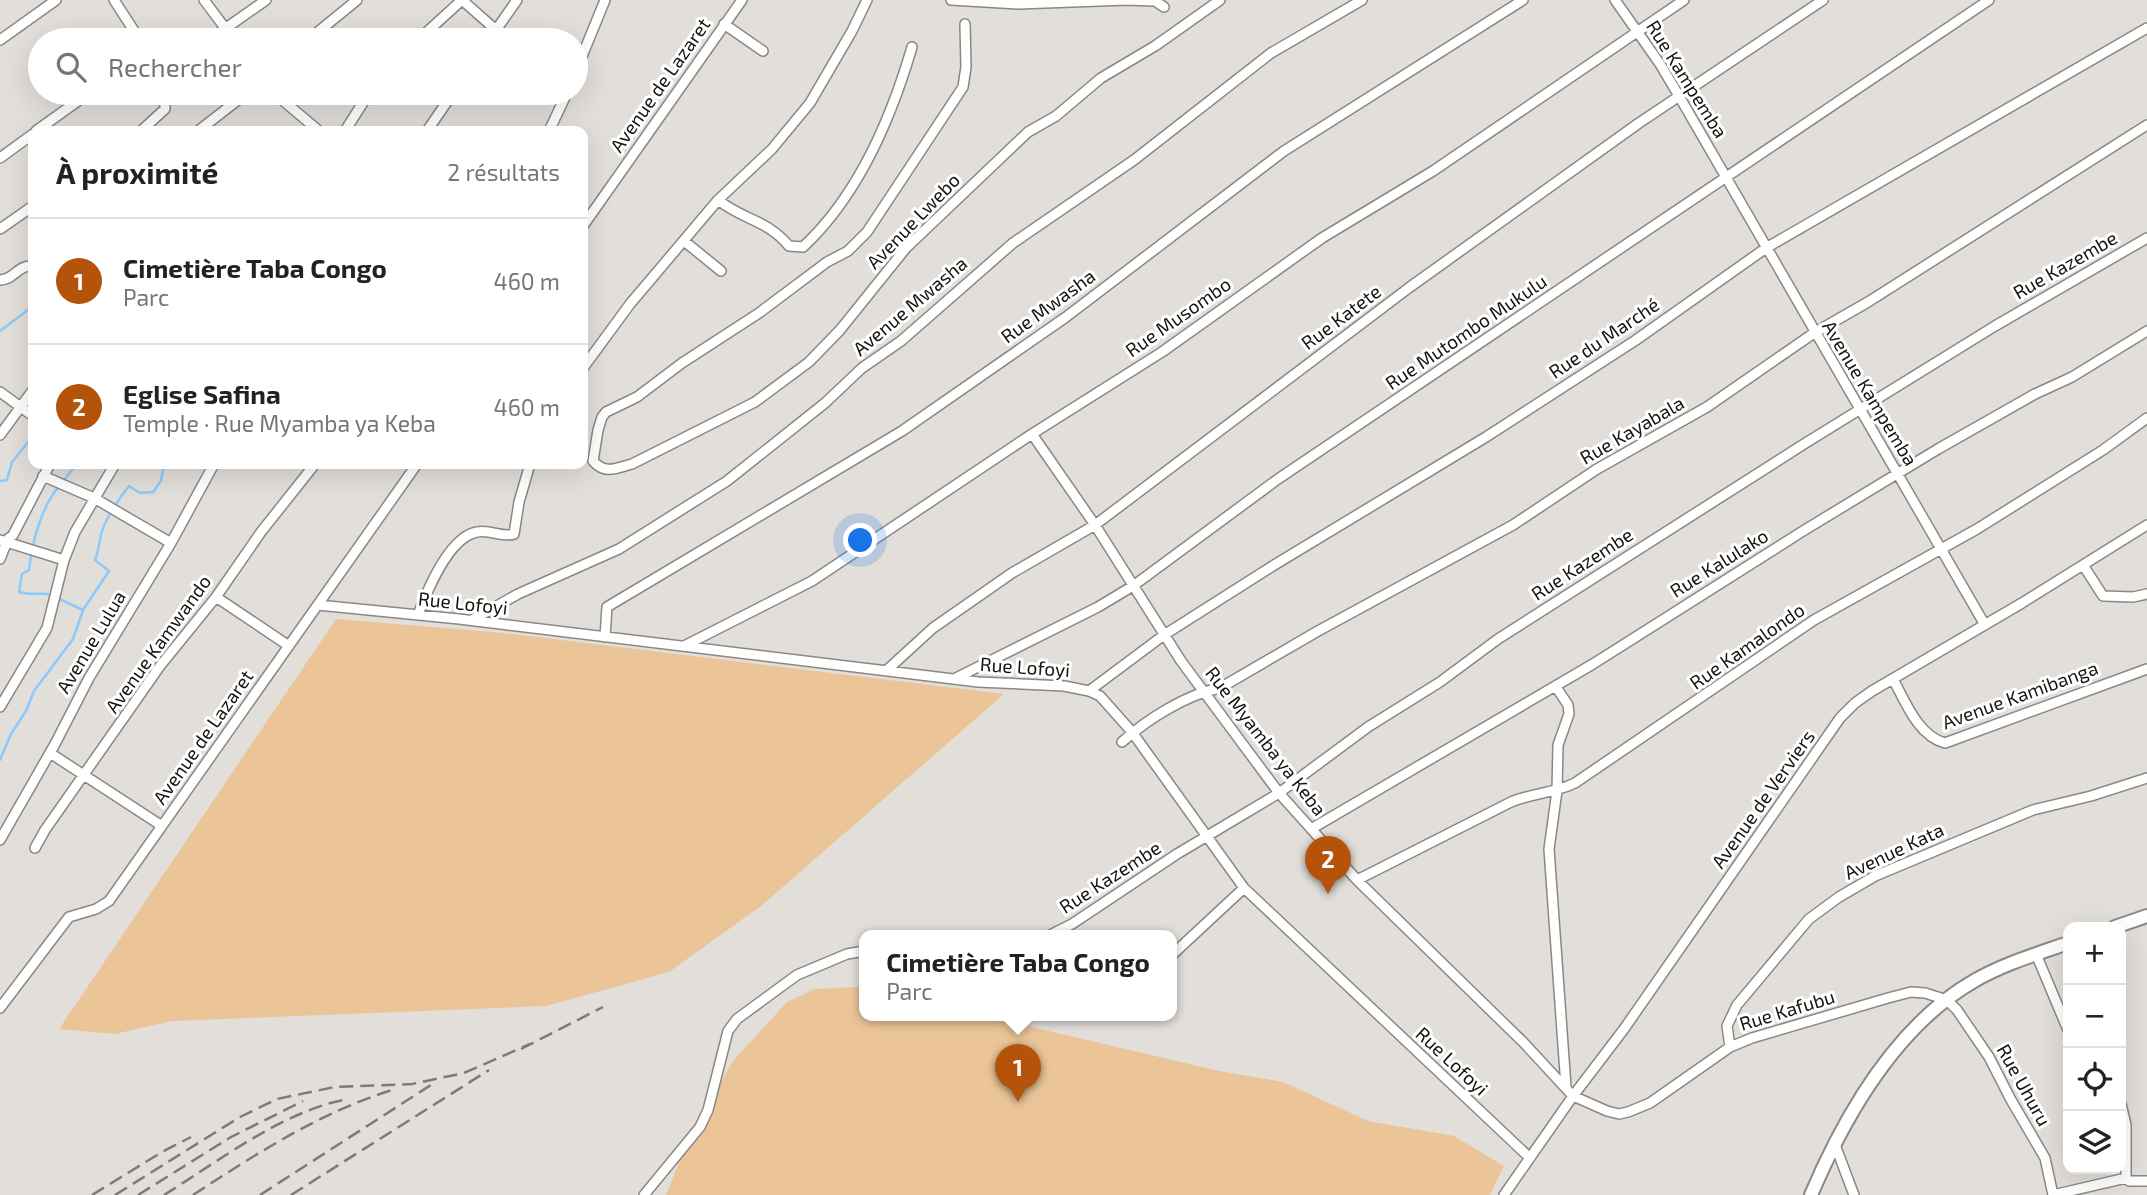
<!DOCTYPE html>
<html lang="fr">
<head>
<meta charset="utf-8">
<style>
  :root { --surface:#fff; --page:#f2f2f2; --text:#222; --muted:#767676; --line:#e0e0e0; --accent:#b45309 }
  body { margin:0; font-family:"Exo 2",sans-serif; background:var(--page); color:var(--text) }
  .controls { position:absolute; right:21px; bottom:21px; display:grid; overflow:hidden; border-radius:14px; box-shadow:0 7px 28px #0002 }
  .controls button { width:63px; height:63px; display:grid; place-items:center; padding:0; border:0; border-bottom:2px solid var(--line); background:var(--surface); color:var(--text); font:35px sans-serif }
  .you { position:absolute; left:861px; top:541px; width:24px; height:24px; margin:-18px; border:5px solid #fff; border-radius:50%; background:#1a73e8; box-shadow:0 0 0 10px #1a73e833 }
  .badge { display:grid; place-items:center; width:46px; height:46px; border-radius:50%; background:var(--accent); color:#fff; font-size:23px; font-weight:700 }
  .pin { position:absolute; translate:-50% -58px; filter:drop-shadow(0 2px 4px #0008) }
  .pin::after { content:''; position:absolute; top:37px; width:24px; height:21px; background:inherit; clip-path:polygon(0 0,100% 0,50% 100%) }
  .popup { position:absolute; left:859px; top:930px; width:318px; height:91px; box-sizing:border-box; display:grid; place-content:center; border-radius:14px; background:var(--surface); filter:drop-shadow(0 2px 5px #0005); font-size:23px; white-space:nowrap; color:var(--muted) }
  .popup b { font-size:26px; color:var(--text) }
  .popup::after { content:''; position:absolute; left:50%; top:100%; margin-left:-14px; border:14px solid transparent; border-top-color:var(--surface) }
  .list { margin:0; padding:0; list-style:none }
  h2 { display:flex; justify-content:space-between; align-items:center; height:91px; margin:0; padding:0 28px; font-size:30px }
  h2 small { font-size:23px; font-weight:400; color:var(--muted) }
  .list li { display:grid; grid-template-columns:46px 1fr auto; gap:21px; align-items:center; box-sizing:border-box; height:126px; padding:0 28px; border-top:2px solid var(--line) }
  .list b { display:block; font-size:26px; white-space:nowrap }
  .list p { margin:0; font-size:23px; white-space:nowrap; color:var(--muted) }
  .list em { font-size:23px; font-style:normal; color:var(--muted) }
  .icon { flex:none; width:38px; height:38px; fill:none; stroke:currentColor; stroke-width:2; stroke-linecap:round; stroke-linejoin:round }
  .map { position:relative; flex:none; width:2147px; height:1195px; overflow:hidden }
  .search { position:absolute; background:var(--surface); box-shadow:0 7px 28px #0002; left:28px; top:28px; width:560px; height:77px; display:flex; align-items:center; gap:18px; box-sizing:border-box; padding:0 24px; border-radius:38px; color:var(--muted); font-size:26px }
  .panel { position:absolute; background:var(--surface); box-shadow:0 7px 28px #0002; left:28px; top:126px; width:560px; height:343px; border-radius:14px }
  .map>svg:first-child { display:block }
  .green { fill:#ebc598 }
  .lines { fill:none; stroke-linecap:round; stroke-linejoin:round }
  .stream { stroke:#8bcafd; stroke-width:2.5 }
  .street-casing { stroke:#8b8884; stroke-width:12 }
  .secondary-casing { stroke:#8b8884; stroke-width:16 }
  .street { stroke:#fff; stroke-width:9 }
  .secondary { stroke:#fff; stroke-width:12 }
  .rail { stroke:#7d7a78; stroke-width:2.5; stroke-dasharray:14 7; stroke-linecap:butt }
  .labels { text-anchor:middle; stroke-width:6; stroke-linejoin:round; paint-order:stroke }
  .street-label { font-size:19px; fill:#151312; stroke:#fff }
</style>
</head>
<body>
<div class="map">
<svg width="2147" height="1195" viewBox="0 0 2147 1195">
  <rect width="100%" height="100%" fill="#e2deda"/>
  <path class="green" d="M336 619 504 633 1004 694 761 906 669 972 546 1006 172 1021 115 1034 59 1029Z
    M859 987 864 988V1016H985L1219 1071 1283 1082 1368 1121 1454 1136 1504 1166 1490 1195H666L687 1143 732 1062 787 1002 815 989Z"/>
  <g class="lines">
    <path class="stream" d="M0 331 33 306
      M0 481 7 480 12 462 33 436
      M51 595C43 592 32 596 19 592L22 574 29 570C32 542 41 508 59 486 65 479 71 472 76 464
      M57 598 83 610
      M0 760 11 734 26 711 34 691 73 639 83 610 109 571 95 560C99 550 99 541 102 531 108 514 118 500 129 486L140 493 153 492 161 481 164 464"/>
    <defs>
      <path id="street" d="M114 0 140 40
        M204 0 222 24 224 27 222 33 227 40
        M462 0 496 30
        M951 0 1018 4 1127 0 1155 1 1164 7
        M1615 0 1660 64 1679 96 1985 625
        M724 24 763 51
        M965 24 966 67 963 87 867 232 848 251 827 262 759 313 682 363 637 397 606 412 602 417 598 430 593 461C605 475 617 468 632 464L755 402 809 362 840 330 906 248 1028 132 1056 116 1101 78 1155 46 1220 0
        M0 40 56 0
        M209 40 266 0
        M308 40 357 0
        M418 40 462 0
        M489 40 517 0
        M576 71 605 0
        M274 93 319 131
        M36 131 89 93
        M141 131 165 109V104L157 93
        M198 131 247 93
        M345 131 369 93
        M427 131 453 93
        M549 131 567 93
        M0 158 33 134
        M718 200C745 221 766 219 789 246L803 247C859 195 891 119 912 47
        M583 226 742 0
        M0 229 33 206
        M684 241 721 271
        M0 280C13 280 18 266 30 266L33 269
        M583 368 630 304 718 200 772 149 810 103 852 31 867 0
        M0 392 33 416
        M1032 434 1095 525 1181 661 1279 793 1357 880 1524 1043 1573 1096 1607 1111 1619 1114 1628 1112 1650 1103 1730 1047 1752 1038 1888 998 1911 992 1925 993 1947 1000 1957 1010 1989 1057 2011 1100 2045 1158 2053 1195
        M0 435 33 390
        M43 476 94 498 171 543
        M0 540 64 560
        M0 559 8 539 13 535 50 464
        M2083 565 2103 596 2133 597 2147 594
        M216 597 289 646
        M318 605 459 619 978 682 1064 686 1089 691 1100 696 1132 732 1244 888 1530 1158
        M418 615C427 591 449 537 477 532 490 529 503 538 514 534L519 502 530 464
        M472 620 518 594 619 549 727 481 825 403 862 368 901 341 1013 243 1134 160 1271 53 1362 0
        M605 637 607 607 902 431 1066 317 1284 151 1523 0
        M684 646 812 581 1032 434 1162 352 1322 238 1433 171 1684 0
        M887 670 933 628 1012 573 1095 525 1410 287 1639 123 1823 0
        M956 678 1098 607 1133 586 1278 479 1989 0
        M1893 679C1905 701 1918 736 1945 743L2147 669
        M1556 687 1568 705 1569 714 1558 745 1557 791 1549 849 1566 1087
        M1089 691 1164 635 1271 567 1486 437 1636 340 1766 248 2147 28
        M0 707 47 628 64 560 75 532 115 464
        M1122 742C1146 720 1187 694 1220 688L1318 631 1513 525 1597 469 1707 407 1814 333 1868 302 2147 125
        M50 753 162 826
        M1311 829 1593 664 1803 531 1938 449 2035 394 2072 377 2147 331
        M0 840 55 744 89 678 171 543 214 464
        M35 848 45 830 160 666 216 597 261 532 315 464
        M1357 880 1511 802C1532 793 1555 793 1575 783L1814 620 1977 529 2103 450 2147 418
        M1048 936 1072 924 1177 854 1279 793 1368 727 1440 682 1498 639 1804 444 1995 326 2147 238
        M2036 954 2068 1030
        M1172 955 1244 888
        M0 1008 69 917 96 909 109 901 417 464
        M1730 1047 1727 1026 1737 1005 1809 919 1839 897 1875 876 2033 810 2091 796 2147 778
        M2121 1104 2126 1125V1178
        M1834 1142 1854 1195
        M2126 1178 2129 1181H2147
        M644 1195 700 1127 708 1110 728 1031 737 1019 797 975 847 954 864 951
        M1504 1195 1573 1096 1624 1029 1840 718 1855 703 1872 691 2022 603 2147 525
        M2053 1195 2126 1178"/>
      <path id="secondary" d="M2115 927 2147 916
        M1811 1195C1845 1115 1896 1026 1974 981 2003 964 2037 954 2068 943"/>
    </defs>
    <use href="#street" class="street-casing"/>
    <use href="#secondary" class="secondary-casing"/>
    <use href="#street" class="street"/>
    <use href="#secondary" class="secondary"/>
    <path class="rail" d="M521 1049 603 1007
      M92 1195 162 1152 191 1137
      M115 1195 240 1117 277 1099 335 1087 412 1084 464 1073 530 1044
      M138 1195 231 1137 303 1101
      M164 1195C219 1161 286 1109 349 1099
      M193 1195C256 1154 319 1113 392 1090
      M260 1195 434 1083
      M291 1195 489 1070"/>
  </g>
  <g class="labels">
    <g class="street-label">
      <text transform="translate(1687 79) rotate(58)" y="7">Rue Kampemba</text>
      <text transform="translate(660 85) rotate(-55)" y="7">Avenue de Lazaret</text>
      <text transform="translate(913 221) rotate(-46)" y="7">Avenue Lwebo</text>
      <text transform="translate(2065 265) rotate(-30)" y="7">Rue Kazembe</text>
      <text transform="translate(910 306) rotate(-40)" y="7">Avenue Mwasha</text>
      <text transform="translate(1048 306) rotate(-36)" y="7">Rue Mwasha</text>
      <text transform="translate(1178 317) rotate(-35)" y="7">Rue Musombo</text>
      <text transform="translate(1341 317) rotate(-37)" y="7">Rue Katete</text>
      <text transform="translate(1466 332) rotate(-34)" y="7">Rue Mutombo Mukulu</text>
      <text transform="translate(1604 338) rotate(-34)" y="7">Rue du Marché</text>
      <text transform="translate(1870 393) rotate(59)" y="7">Avenue Kampemba</text>
      <text transform="translate(1632 430) rotate(-30)" y="7">Rue Kayabala</text>
      <text transform="translate(1719 563) rotate(-32)" y="7">Rue Kalulako</text>
      <text transform="translate(1582 564) rotate(-33)" y="7">Rue Kazembe</text>
      <text transform="translate(463 603) rotate(6)" y="7">Rue Lofoyi</text>
      <text transform="translate(91 642) rotate(-59)" y="7">Avenue Lulua</text>
      <text transform="translate(158 644) rotate(-54)" y="7">Avenue Kamwando</text>
      <text transform="translate(1747 646) rotate(-35)" y="7">Rue Kamalondo</text>
      <text transform="translate(1025 667) rotate(4)" y="7">Rue Lofoyi</text>
      <text transform="translate(2020 695) rotate(-20)" y="7">Avenue Kamibanga</text>
      <text transform="translate(203 737) rotate(-55)" y="7">Avenue de Lazaret</text>
      <text transform="translate(1266 741) rotate(52)" y="7">Rue Myamba ya Keba</text>
      <text transform="translate(1763 799) rotate(-55)" y="7">Avenue de Verviers</text>
      <text transform="translate(1894 851) rotate(-25)" y="7">Avenue Kata</text>
      <text transform="translate(1110 877) rotate(-33)" y="7">Rue Kazembe</text>
      <text transform="translate(1787 1010) rotate(-17)" y="7">Rue Kafubu</text>
      <text transform="translate(1452 1061) rotate(43)" y="7">Rue Lofoyi</text>
      <text transform="translate(2024 1085) rotate(61)" y="7">Rue Uhuru</text>
    </g>
  </g>
</svg>
<div class="controls">
<button>+</button>
<button>−</button>
<button><svg class="icon" aria-label="locate" viewBox="0 0 24 24"><circle cx="12" cy="12" r="6"/><path d="M12 2v4M12 18v4M2 12h4M18 12h4"/></svg></button>
<button><svg class="icon" aria-label="layers" viewBox="0 0 24 24"><path d="M12 4l9 5-9 5-9-5zM3 14l9 5 9-5"/></svg></button>
</div>
<div class="you"></div>
<div class="pin badge" style="left:1018px;top:1102px">1</div>
<div class="popup"><b>Cimetière Taba Congo</b>Parc</div>
<div class="pin badge" style="left:1328px;top:894px">2</div>
<div class="search"><svg class="icon" aria-label="search" viewBox="0 0 24 24"><circle cx="10" cy="10" r="6"/><path d="M15 15l6 6"/></svg>Rechercher</div>
<section class="panel">
<h2>À proximité<small>2 résultats</small></h2>
<ul class="list">
<li><span class="badge">1</span><div><b>Cimetière Taba Congo</b><p>Parc</p></div><em>460 m</em></li>
<li><span class="badge">2</span><div><b>Eglise Safina</b><p>Temple · Rue Myamba ya Keba</p></div><em>460 m</em></li>
</ul>
</section>
</div>
</body>
</html>
